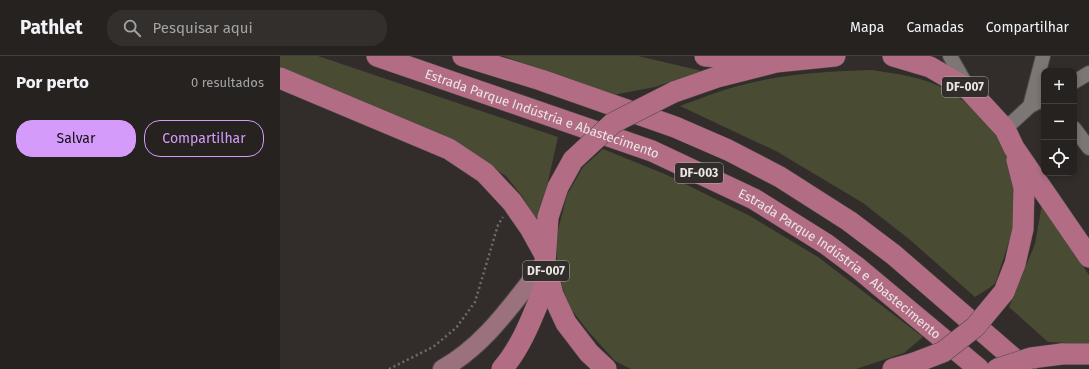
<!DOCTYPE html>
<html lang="pt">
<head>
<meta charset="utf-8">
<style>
  :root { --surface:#262220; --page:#322f2d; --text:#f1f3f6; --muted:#a4a4a5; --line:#423f3e; --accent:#d59bfb }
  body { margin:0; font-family:"Fira Sans",sans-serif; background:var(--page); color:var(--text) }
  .controls { position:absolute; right:12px; top:12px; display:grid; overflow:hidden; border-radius:8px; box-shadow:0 2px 6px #0003 }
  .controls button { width:36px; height:36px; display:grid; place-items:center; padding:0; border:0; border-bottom:1px solid var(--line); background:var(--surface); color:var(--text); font:20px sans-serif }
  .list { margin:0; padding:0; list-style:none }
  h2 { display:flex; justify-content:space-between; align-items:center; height:52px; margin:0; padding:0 16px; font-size:17px }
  h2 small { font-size:13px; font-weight:400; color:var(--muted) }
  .actions { display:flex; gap:8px; padding:12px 16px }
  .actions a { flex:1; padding:9px 0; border:1px solid var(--accent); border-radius:16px; text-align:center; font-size:14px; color:var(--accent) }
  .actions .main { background:var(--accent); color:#111 }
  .icon { flex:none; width:22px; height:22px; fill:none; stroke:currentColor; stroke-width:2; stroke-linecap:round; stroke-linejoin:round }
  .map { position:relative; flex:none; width:809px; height:313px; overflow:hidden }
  header { display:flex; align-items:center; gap:24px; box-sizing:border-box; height:56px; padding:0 20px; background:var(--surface); border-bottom:1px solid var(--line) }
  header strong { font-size:19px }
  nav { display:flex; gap:22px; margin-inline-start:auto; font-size:14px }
  .search { width:280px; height:36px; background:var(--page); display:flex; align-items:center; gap:10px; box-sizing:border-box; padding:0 14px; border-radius:16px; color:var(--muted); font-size:15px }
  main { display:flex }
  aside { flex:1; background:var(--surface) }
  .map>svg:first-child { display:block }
  .green { fill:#494c33 }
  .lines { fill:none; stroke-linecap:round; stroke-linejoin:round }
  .minor-casing { stroke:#4c4846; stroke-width:16 }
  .major-casing { stroke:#4c4846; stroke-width:20 }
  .highway-casing { stroke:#4c4846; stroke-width:22 }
  .path { stroke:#706c6a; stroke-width:2.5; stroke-dasharray:2 3; stroke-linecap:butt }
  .minor { stroke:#7c7674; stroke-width:14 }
  .major { stroke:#9c717e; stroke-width:18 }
  .highway { stroke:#b26d85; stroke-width:21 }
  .highway-bridge-casing { stroke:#4c4846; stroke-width:22; stroke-linecap:butt }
  .highway-bridge { stroke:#b26d85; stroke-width:21 }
  .labels { text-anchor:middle; stroke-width:3.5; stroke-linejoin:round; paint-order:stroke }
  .shield { fill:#322d2b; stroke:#b3afad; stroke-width:1 }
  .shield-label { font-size:12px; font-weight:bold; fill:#eae7e5 }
  .street-label { font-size:13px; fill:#eae7e5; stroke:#322d2b }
</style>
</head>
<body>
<header>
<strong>Pathlet</strong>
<div class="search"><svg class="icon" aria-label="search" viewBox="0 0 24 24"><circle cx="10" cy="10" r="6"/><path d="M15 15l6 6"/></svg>Pesquisar aqui</div>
<nav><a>Mapa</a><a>Camadas</a><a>Compartilhar</a></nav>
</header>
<main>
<aside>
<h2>Por perto<small>0 resultados</small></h2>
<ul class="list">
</ul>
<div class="actions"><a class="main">Salvar</a><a>Compartilhar</a></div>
</aside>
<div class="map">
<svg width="809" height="313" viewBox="0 0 809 313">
  <rect width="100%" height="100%" fill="#322d2b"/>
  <path class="green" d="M0 0H38L278 81 258 170 242 140 226 120 197 100 0 14Z
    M223 0H358L422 15 375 31 333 39Z
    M592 14C616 18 644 21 665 33 720 64 746 116 731 178 728 191 723 203 719 216 718 219 717 224 715 227 710 233 700 237 695 241L629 183 583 147 496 95 400 50C419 43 439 35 458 30 501 18 549 15 592 14Z
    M323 93 387 119 470 160 538 201 643 281 624 297 576 313H351L335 305 308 275 288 249 277 213V178L287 139 303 111Z
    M762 148 809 219V288L768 286 729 251 755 188Z"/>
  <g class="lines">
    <defs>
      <path id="minor" d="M670 0 687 30
        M794 26 809 17
        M750 50 763 0
        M794 72 809 92
        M725 73 750 50 764 43"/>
      <path id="major" d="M162 313C206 289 234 245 265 207"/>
      <g id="highway">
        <path id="s1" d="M97 0 372 95 474 143 546 188 578 212 699 313"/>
        <path d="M183 0 261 24 395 71 448 94 500 121 569 165 614 199 746 313"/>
        <path d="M425 0 479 4"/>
        <path d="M613 0 650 11 688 33 725 73 734 92 809 201"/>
        <path d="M0 22 169 93 205 117 232 146 250 172 265 199"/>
        <path d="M394 36 437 21 496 6 555 0"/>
        <path d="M293 104 278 131 268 161 265 207 273 239 286 267 309 297 326 313"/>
        <path d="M724 236 735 208 743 173 744 132 737 104"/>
        <path d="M782 298H809"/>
        <path d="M222 313C244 288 255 253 268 223"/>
        <path d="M613 313 634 307"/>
      </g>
    </defs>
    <use href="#minor" class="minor-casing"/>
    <use href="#major" class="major-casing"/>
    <use href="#highway" class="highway-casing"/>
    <path class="path" d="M109 313 153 291 176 272 195 246 218 169 223 161"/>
    <use href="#minor" class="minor"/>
    <use href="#major" class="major"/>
    <use href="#highway" class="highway"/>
    <defs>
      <path id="highway-bridge" d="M293 104 333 67 394 36
        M634 307 663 296 695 271 724 236
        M717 313 751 302 782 298"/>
    </defs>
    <use href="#highway-bridge" class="highway-bridge-casing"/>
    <use href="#highway-bridge" class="highway-bridge"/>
  </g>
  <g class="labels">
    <g class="shield">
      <rect x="662" y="21" width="46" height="20" rx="3"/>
      <rect x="395" y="107" width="48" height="20" rx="3"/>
      <rect x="243" y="205" width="46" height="20" rx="3"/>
    </g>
    <g class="shield-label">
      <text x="685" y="35">DF-007</text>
      <text x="419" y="121">DF-003</text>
      <text x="266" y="219">DF-007</text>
    </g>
    <g class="street-label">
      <text dy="5" stroke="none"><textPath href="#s1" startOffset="175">Estrada Parque Indústria e Abastecimento</textPath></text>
      <text dy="5" stroke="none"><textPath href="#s1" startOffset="511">Estrada Parque Indústria e Abastecimento</textPath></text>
    </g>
  </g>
</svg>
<div class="controls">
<button>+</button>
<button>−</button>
<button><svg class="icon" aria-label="locate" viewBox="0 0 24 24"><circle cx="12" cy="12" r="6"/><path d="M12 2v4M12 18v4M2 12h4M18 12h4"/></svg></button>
</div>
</div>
</main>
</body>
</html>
